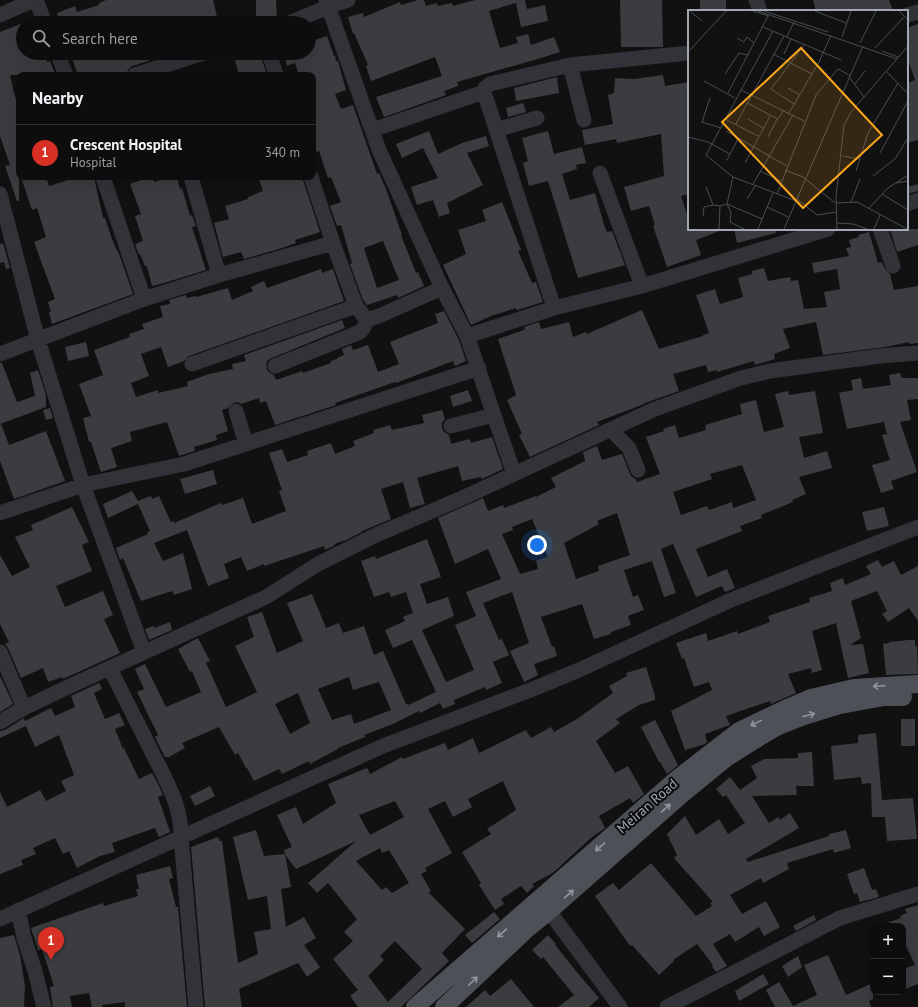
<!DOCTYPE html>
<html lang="en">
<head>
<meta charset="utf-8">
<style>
  :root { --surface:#0d0d0e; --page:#1b1b1c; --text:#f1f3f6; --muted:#9a9c9e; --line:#2d2d2e; --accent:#d93025 }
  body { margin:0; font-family:"PT Sans",sans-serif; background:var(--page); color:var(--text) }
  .controls { position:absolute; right:12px; bottom:12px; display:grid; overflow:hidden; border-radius:8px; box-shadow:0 4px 16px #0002 }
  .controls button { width:36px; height:36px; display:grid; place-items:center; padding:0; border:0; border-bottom:1px solid var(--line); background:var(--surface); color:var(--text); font:20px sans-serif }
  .you { position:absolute; left:537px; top:545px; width:14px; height:14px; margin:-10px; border:3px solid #fff; border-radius:50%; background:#1a73e8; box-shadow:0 0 0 6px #1a73e833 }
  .badge { display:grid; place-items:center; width:26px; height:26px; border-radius:50%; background:var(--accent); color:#fff; font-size:13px; font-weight:700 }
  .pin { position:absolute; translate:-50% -33px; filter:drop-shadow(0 1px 2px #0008) }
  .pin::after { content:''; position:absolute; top:21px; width:14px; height:12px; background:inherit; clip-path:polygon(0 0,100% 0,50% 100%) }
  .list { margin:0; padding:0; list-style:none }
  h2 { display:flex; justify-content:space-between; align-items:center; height:52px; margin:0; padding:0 16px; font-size:17px }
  h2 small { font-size:13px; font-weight:400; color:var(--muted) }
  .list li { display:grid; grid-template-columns:26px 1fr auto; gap:12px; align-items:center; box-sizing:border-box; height:56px; padding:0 16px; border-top:1px solid var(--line) }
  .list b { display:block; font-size:15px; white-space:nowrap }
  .list p { margin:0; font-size:13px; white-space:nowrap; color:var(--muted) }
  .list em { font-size:13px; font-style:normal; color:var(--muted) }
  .icon { flex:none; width:22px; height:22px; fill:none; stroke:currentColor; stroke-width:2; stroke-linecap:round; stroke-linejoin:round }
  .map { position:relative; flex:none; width:918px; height:1007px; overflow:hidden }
  .search { position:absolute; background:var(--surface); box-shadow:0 4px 16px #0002; left:16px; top:16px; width:300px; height:44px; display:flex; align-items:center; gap:10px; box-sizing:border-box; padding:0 14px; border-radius:22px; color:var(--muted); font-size:15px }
  .panel { position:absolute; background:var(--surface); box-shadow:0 4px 16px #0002; left:16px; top:72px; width:300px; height:108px; border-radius:8px }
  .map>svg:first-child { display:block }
  .building { fill:#3a3c40; fill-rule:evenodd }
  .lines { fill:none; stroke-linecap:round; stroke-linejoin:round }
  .minor { stroke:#323338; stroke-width:15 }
  .major { stroke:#4d5057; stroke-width:18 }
  .oneway { stroke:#9096a1 }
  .labels { text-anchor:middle; stroke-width:4; stroke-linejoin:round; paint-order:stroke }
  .street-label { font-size:14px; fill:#a1a8b4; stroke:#0c0c0d }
  .inset-road { fill:none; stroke:#4b4d53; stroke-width:1 }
  .view { fill:#fea71d; fill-opacity:0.15; stroke:#fea71d; stroke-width:2 }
  .inset-edge { fill:none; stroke:#a1a8b4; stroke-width:2 }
</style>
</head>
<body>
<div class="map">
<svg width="918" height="1007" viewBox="0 0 918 1007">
  <rect width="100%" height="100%" fill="#111112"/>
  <path class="building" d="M106 0H213L218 21 208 23H61L57 13 75 6 77 12 99 5V3Z
    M256 0H276L277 17 256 18Z
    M418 0H424L426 6 437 3 438 6 452 3 453 6 475 0H525L527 9 545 5 548 21 521 27 516 3 489 11 500 48 518 43 516 37 528 34 531 45 554 37 560 52 541 58 457 82 458 86 444 91 446 95 384 117 376 97 442 76 435 57 371 81 366 66 368 65 354 33 353 34 348 17 363 13 364 17 400 2 401 5Z
    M620 0H662L663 47H621Z
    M700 0H726V11H700Z
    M813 0H889L893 11H816Z
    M23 23V53H45L47 62 50 61 55 73 42 75H10L14 93 19 108V201H17L5 166 10 165 0 136V32Z
    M918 24V140L907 143V83L915 80 907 57V28Z
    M327 36 334 56H335L336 61H338L346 90 335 94 341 109 353 105 377 174 379 173 386 189 402 235H401L416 273 418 272 424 286 398 298 397 295 367 305 363 300 350 264 352 263 341 225 337 226 330 206 341 202 331 177 328 178 319 151 316 152 313 145V75H299L295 63 287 66 283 53H309V42ZM383 241 399 280 377 288 364 248Z
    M70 53H146L149 61 132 66 129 69 127 72 118 75H78Z
    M233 53H249L251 60 261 57 267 75H239Z
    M663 75 665 86 689 82V194L681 196 689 220V229H721L722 230 696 240 701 255 667 267 653 226 655 225 649 206 631 211 624 187 664 176 661 134 617 143 616 139 585 145 582 130 613 124 608 95 614 93 615 78 634 79Z
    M557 77 559 93 516 101 514 88Z
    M523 103 526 112 508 117 506 108Z
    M429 131 438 154 462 143 486 136 489 146 467 153 483 185 447 203 450 213 439 217 433 200 417 205 411 187 438 178 423 148 402 158 396 144Z
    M548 131 554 154 582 147 586 163 576 165 577 169 562 174 570 200 595 193 605 228 607 232 612 231 625 265 578 278 548 181 529 186 523 163 528 161 522 138Z
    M21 177H46L49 186 78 177H94L103 218H105L112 239 117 251H118L133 294 52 324 49 312H51L48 302 55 299 34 242 46 237 37 208 32 210Z
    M149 177H152L154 182 169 177H177L180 189 182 188 190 216 192 215 196 226 192 227 206 270 164 283 152 286 147 266H145L140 254 139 255 135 244 143 241 135 216 141 214 130 184Z
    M258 177H302L320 232 295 240 296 243 282 248 244 259 241 252 223 257 214 223 229 219 225 206 248 199V197L263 191Z
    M918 184V191L907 194V187Z
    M502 202 521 250 518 251 532 283 536 282 543 302 517 310 516 308 491 316 471 325 443 265 466 254 458 230 486 221 482 210Z
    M734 229H775L776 233 737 243Z
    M890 229H918V245L897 252Z
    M869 232 878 263 882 262 885 269 890 274 894 290 918 286V343L909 344V342L885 347 823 355 816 322 783 329 790 348 774 354 775 359 755 365 754 361 717 372V370L708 372 706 365 673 374 679 391 645 403 644 404 597 422 599 425 530 457 519 435 522 434 507 400 516 395 498 339 524 330H525L524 327 539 322 541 329 569 322 573 337 586 332 587 334 642 310 659 349 703 336V335L709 333 696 295 715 289 720 304 743 297 738 278 752 274V271L764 268 768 281 790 277 791 281 798 280 804 309 827 307 824 292 840 289 837 269 814 273 812 263 849 256 846 248 851 247 849 240 859 237 858 235Z
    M3 243 10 268 6 269 4 262 0 263V244Z
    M321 269 322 273 333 269 344 301 189 356 184 361 168 367 161 347 141 354 149 376 131 383 136 397 158 390V393L188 386 187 382 209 374 233 369 232 364 246 361 244 355 342 320 345 328 272 358 268 360 266 364 267 370 270 373 274 375 276 380 302 371 303 373 331 363V361L337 359V358L344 355 342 349 351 345 353 350 368 345 378 372 399 364 390 342 438 323 435 314 444 311 459 340 466 361 455 366 453 361 396 383 395 382 335 403 336 405 275 425 266 401 260 403 259 398 241 404 238 402 233 403 228 408 222 410 228 431 216 435 217 440 194 447 195 451 182 455 179 456 167 422 130 432 132 441 111 448 117 467 101 472 91 442H89L83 418 91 416 79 384 103 375 94 350 130 337 129 334 144 329 142 324 163 317 160 306 170 304 169 300 186 295 187 298 195 296 196 297 228 288 232 300 253 291 251 287 264 281 267 288Z
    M86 342 89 356 68 361 65 347Z
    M0 363H2L17 402 35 396 30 373 38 370 46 395V407L0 424Z
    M900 373 902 378H918V399L907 400 911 420 900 422 917 472 891 481 894 489 881 493 872 465 890 460 882 435 887 434 884 422 847 429 839 393 853 390 851 380 861 378 863 389 891 385 889 375Z
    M468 390 472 401 453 407 450 396Z
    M788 391 789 395 815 391 823 433 799 437 804 458 827 451 832 468 799 477 806 494 792 500 793 502 761 515 762 518 740 526 742 531 696 549 708 577 727 569 735 588 725 592 722 586 696 597 673 544 661 549 676 593 664 597 652 561 624 570 633 597 638 595 644 610 628 616 631 625 611 632V634L594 639 582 604 541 617 552 647 554 646 557 656 534 664 538 675 524 682 510 651 529 643 512 592 483 603 499 640 502 639 509 655 493 662 502 683 486 690 485 687 454 700 455 704 443 709 440 703 420 713 419 711 393 724 364 735 365 737 338 748V749L310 764 309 761 282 774 279 769 254 781 247 768H246L238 753 235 755 219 727 182 743 185 748 169 757H165L155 737 158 735 137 692 144 689 135 669 145 664 166 707 201 692 192 671 190 672 178 649 198 638 210 661 206 663 226 707 257 692 235 646 254 637 247 617 262 612 277 653 303 641 287 603 312 594 326 628 339 623 343 633 364 626 374 655 383 651 406 704H407L408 705 436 692 412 640 393 648 385 630 405 621 403 617 413 613 406 592 391 597 389 592 374 597 361 561 375 556 376 559 427 539 441 577 420 584 427 604 448 597 454 616 422 630 446 682 474 670 455 625 476 616 466 592 501 579 488 549 455 564 438 518 483 498 488 511 503 505 504 508 536 496V497L556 487 551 478 585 461 583 452 597 446 602 460 622 454 630 474 632 477 636 479 637 482 660 474 646 437 664 431 663 429 675 425 679 438 706 430 705 425 742 414 740 404 756 400 764 432 784 427 775 394ZM742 465 756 500 733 508 732 502 709 510 707 506 681 515 673 492 712 479 710 474ZM617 513 630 555 598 566 599 571 576 579 564 543 599 524 597 521ZM532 519 548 557 536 561 538 569 520 574 502 534 513 530 512 527ZM349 677 353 690 379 682 391 710 354 724 351 714 332 720 318 689ZM298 693 310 723 290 734 275 704Z
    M50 408 53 418 46 420 43 410Z
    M442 410 445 419 442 423V428L444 432 449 435 451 444 470 439 471 443 492 437 503 469 482 479 481 477 462 481 458 466 417 478 425 504 410 508 403 482 381 489 391 519 362 531V532L346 540 334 544 335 545 325 550 324 546 264 566V564L247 571 241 557 224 564 229 578 208 586 187 530 154 543 163 561 183 553 192 589 174 595 172 591 141 601 123 558 120 560 116 548 148 534 147 532 150 531 138 504 108 518 103 504 132 491 138 501 151 496 152 499 159 496 171 522 174 521V523L221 503 222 505 243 498 252 524 286 511 279 491 282 490 269 453 282 449 287 462 308 455 307 451 331 443 335 454 355 446 353 441 374 433 373 430 390 425 392 430 424 423 422 415Z
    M1 424 9 445 46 431 65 481 14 499 0 461V425Z
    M213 470 217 484 185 494 180 479Z
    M72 507 89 542 82 545 92 571 56 586 65 607 103 591 113 615 104 619 120 653 63 679 62 677 48 682 43 668 21 678 8 648 5 644 9 642 0 624V555L12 576 30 567 15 537 33 530 31 525Z
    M884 507 889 526 867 531 862 512Z
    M878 560 882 567 894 561 901 575 918 566V621L909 608 888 622 882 614 887 611 877 591 851 601 861 638 850 645 863 644 869 673 848 678 836 623 812 631 822 670 812 673 811 668 788 674 796 693 771 704 770 701 726 716 730 725 705 734 707 742 705 744 685 750 671 711 712 690 709 682 694 687 684 658 682 659 676 643 706 633 708 641 737 631 738 634 770 622 768 616 810 602 809 598 832 591 830 583 843 578 845 585 871 574 866 566Z
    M170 622 172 630 149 640 145 629 154 626V628Z
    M908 640H915V646H917L918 674 886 675 883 644 889 643V642Z
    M646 667 655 696V700L639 705 616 719 620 723 596 741 615 773 628 766 644 794 633 803 630 798 599 816 605 828 592 837 555 871 549 875 532 884 534 886 527 893 521 886 501 899 504 904 495 910 479 885 481 883 462 852 491 834 487 829 516 810 503 781 468 799 472 807 453 817 445 801 428 809 452 853 425 868 427 871 421 874 431 891 428 892 465 929 442 953 449 961 401 1007H358L350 996 358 990 333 959 353 941 344 932 357 919 328 883 317 893 308 883 356 841 296 869 286 856 284 850 292 847 277 815 296 807 303 824 336 803 328 784 367 768 370 774 402 757 403 759 445 743 448 750 473 738 479 753 526 730 531 738 551 727 554 732 577 719 613 693 609 686 627 676 626 673ZM395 801 404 817 370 835 359 815ZM380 848 382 853 389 850 409 883 392 893 386 887 382 890 356 861ZM395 941 422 969 388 1002 368 976 384 960 380 956Z
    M0 676 13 704 0 712Z
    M99 683 102 689 94 693 105 719 119 713 125 725 115 729 123 749 124 748 139 779 152 773 158 784 163 795 158 797 170 832 159 837 155 828 112 843 115 852 100 856 77 868 69 851 63 854 55 838 33 848 36 854 21 860 23 865 0 874V792L7 807 40 790 46 801 66 791 61 781 74 775 59 735 35 747 26 726 0 738V731L5 730 24 718 25 721 51 708 55 716 75 707 71 696Z
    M901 719H915V746H901Z
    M655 720 678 765 667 774 660 762H659L641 727Z
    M876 733 882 800 913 798 917 839 887 841 885 817H872L871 783 862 784 861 777 834 780 831 746 858 743V735Z
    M812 752 814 786H796L797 795 752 796 769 823 778 817 780 820 790 813 799 828 746 859 748 862 829 836V834L846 830 851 848 834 853 833 849 787 863 789 869 763 883 761 878 730 895 742 914 766 901 780 927 764 936 759 927 735 942 730 934 713 944 727 966 716 972 712 966 713 965 697 944 673 960 674 961 659 975 632 945 630 946 595 896 613 883 619 890 651 863 696 916 712 906 710 903 713 902 674 858 677 855 667 834 685 816 696 835 719 819 728 834 745 823 726 795 723 797 716 789 730 777 740 790 757 778 751 766 764 759 798 758V753Z
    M210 786 215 796 195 806 190 796Z
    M256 830 264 856 285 854 291 887 281 889 286 927 304 917 316 938 304 945 320 967 307 977 298 963 239 989 242 1007H205L191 847 218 837 220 841H222L238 963 258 954 254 932 271 929 267 896 248 900 233 837Z
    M170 866 173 878 169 879 176 907H178L187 1007H125V1002L102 1005V1007H92L89 993 70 996 72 1007H53L50 987 54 986 42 949 38 950 31 928 103 903 104 906 138 896 136 889H139L136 875Z
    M864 868 872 890 876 889 879 897 860 902 857 893 854 894 847 874Z
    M918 905V984L903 990V969L915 965 903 939V926H882V925L901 918 900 916 907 913 905 909Z
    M494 912 500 919 472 943 465 935Z
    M814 915 816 920 796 931 793 926Z
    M14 935 20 955 25 986 24 1007H0V938Z
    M548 935 556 944 555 945 580 976 599 998 589 1007H558L574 995 543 957 541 959 532 950Z
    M828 955 846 995 873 983V999L869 1001 871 1007H775L766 990 779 982 793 1006 817 995 804 965Z
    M798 956 802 967 788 977 782 966Z
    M763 974 769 984 739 1001 735 991Z
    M511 979 534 1007H466L485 990 490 996Z"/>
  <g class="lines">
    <path class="minor" d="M36 0 45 23
      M326 0 379 150 442 288 467 336 514 474
      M756 0 760 11
      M0 15 34 0
      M907 15 918 12
      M289 23 328 7 348 0
      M57 53 66 75
      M269 53 276 75
      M570 65 584 120
      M135 75 203 53
      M372 130 484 92
      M496 130 537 118
      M600 173 642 286
      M103 177 144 299
      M191 177 219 275
      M311 177 333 243 356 306 367 320 379 316 442 288
      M0 194 38 340 83 485 144 652
      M907 204 918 200
      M880 229 893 266
      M554 308 484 92 485 88 490 84 570 65 689 53
      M467 336 554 308 642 286 828 229
      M0 354 144 299 219 275 333 243
      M192 364 356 306
      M275 366 360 332 364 327 367 320
      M236 411 246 444
      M451 426 494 415
      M614 428 617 436 629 448 638 470
      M0 513 83 485 184 464 479 368
      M0 652 24 708
      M110 668C123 695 137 722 150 748 164 777 182 805 181 837L196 1007
      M0 722 24 708 70 686 266 597 318 564 376 535 460 499 655 409 741 378 770 371 880 356 918 353
      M18 910 24 938 35 971 44 1007
      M549 911 620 1007
      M0 919 383 746 533 689 579 670 731 600 918 527
      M667 1007 840 918 918 894"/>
    <path class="major" d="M415 1007 677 779 739 731 785 709 811 698 854 688 918 684
      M444 1007 528 928 549 911 682 794 726 758 761 736 778 726 801 717 840 705 884 697H903"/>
  </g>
  <defs><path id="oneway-shaft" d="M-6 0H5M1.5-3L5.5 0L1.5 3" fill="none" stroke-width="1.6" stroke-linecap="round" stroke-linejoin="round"/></defs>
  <g class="oneway">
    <use href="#oneway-shaft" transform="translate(879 686) rotate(177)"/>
    <use href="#oneway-shaft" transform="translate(809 715) rotate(-15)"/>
    <use href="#oneway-shaft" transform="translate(756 723) rotate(154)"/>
    <use href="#oneway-shaft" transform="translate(666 808) rotate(-41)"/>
    <use href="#oneway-shaft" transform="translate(600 847) rotate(139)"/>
    <use href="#oneway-shaft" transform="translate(569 894) rotate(-41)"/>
    <use href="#oneway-shaft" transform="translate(502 933) rotate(139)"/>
    <use href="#oneway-shaft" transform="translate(473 981) rotate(-44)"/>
  </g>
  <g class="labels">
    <g class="street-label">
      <text transform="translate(647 806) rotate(-41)" y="5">Meiran Road</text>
    </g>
  </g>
  <g transform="translate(688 10)">
    <rect width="220" height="220" fill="#111112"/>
    <path class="inset-road" d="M2 1 14 11M65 1 81 6M70 1 209 49M76 1 140 22M127 1 158 13M211 1 220 10M75 17 153 50M85 21 18 145 45 167 108 191M99 27 106 12M154 27 163 1M49 28 56 32 59 27 66 33M172 33 188 1M187 38 216 7M194 41 210 47M0 42 38 1M85 44 124 64M96 44 103 29M199 62 220 84M37 64 51 43 60 45M162 68 176 87M16 71 47 88M167 74 177 61M100 78 112 85M53 80 116 111M40 83 80 6M22 88 14 112 33 118M59 93 90 109 95 101M106 94 83 79 116 35M101 103 131 52 143 25M37 109 70 126M60 109 75 118M48 114 96 26M38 121 99 156M0 127 20 132 42 144M80 127 89 109M192 143 220 91M155 146 171 149M39 150 50 129M57 153 82 106M97 160 115 167 147 193M72 161 93 171M168 161 180 123 210 73M185 166 207 149 220 128M45 167 39 194 43 203 42 212 56 219M208 173 220 171M65 174 105 105M18 177 25 195 32 196M89 184 128 85 150 59 163 66M194 184 220 200M59 189 67 176M109 189 129 205 148 202M163 192 172 169M149 193 169 192 219 219M79 197 100 207M181 198 200 178 220 165M15 206 16 197 25 195M149 213 165 214 179 219M31 219 32 196 39 194 74 209M70 219 85 183M96 219 175 36M149 219 148 187 156 115 163 102 220 36M186 219 192 205"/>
    <path class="view" d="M113 38 194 125 115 198 34 112Z"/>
    <rect width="220" height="220" class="inset-edge"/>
  </g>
</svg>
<div class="controls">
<button>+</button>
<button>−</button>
</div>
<div class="you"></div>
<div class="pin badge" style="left:51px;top:960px">1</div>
<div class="search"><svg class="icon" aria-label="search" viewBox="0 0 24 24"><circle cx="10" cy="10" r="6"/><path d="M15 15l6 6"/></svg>Search here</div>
<section class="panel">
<h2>Nearby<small></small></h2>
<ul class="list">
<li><span class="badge">1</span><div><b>Crescent Hospital</b><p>Hospital</p></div><em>340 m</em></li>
</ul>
</section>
</div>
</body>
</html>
